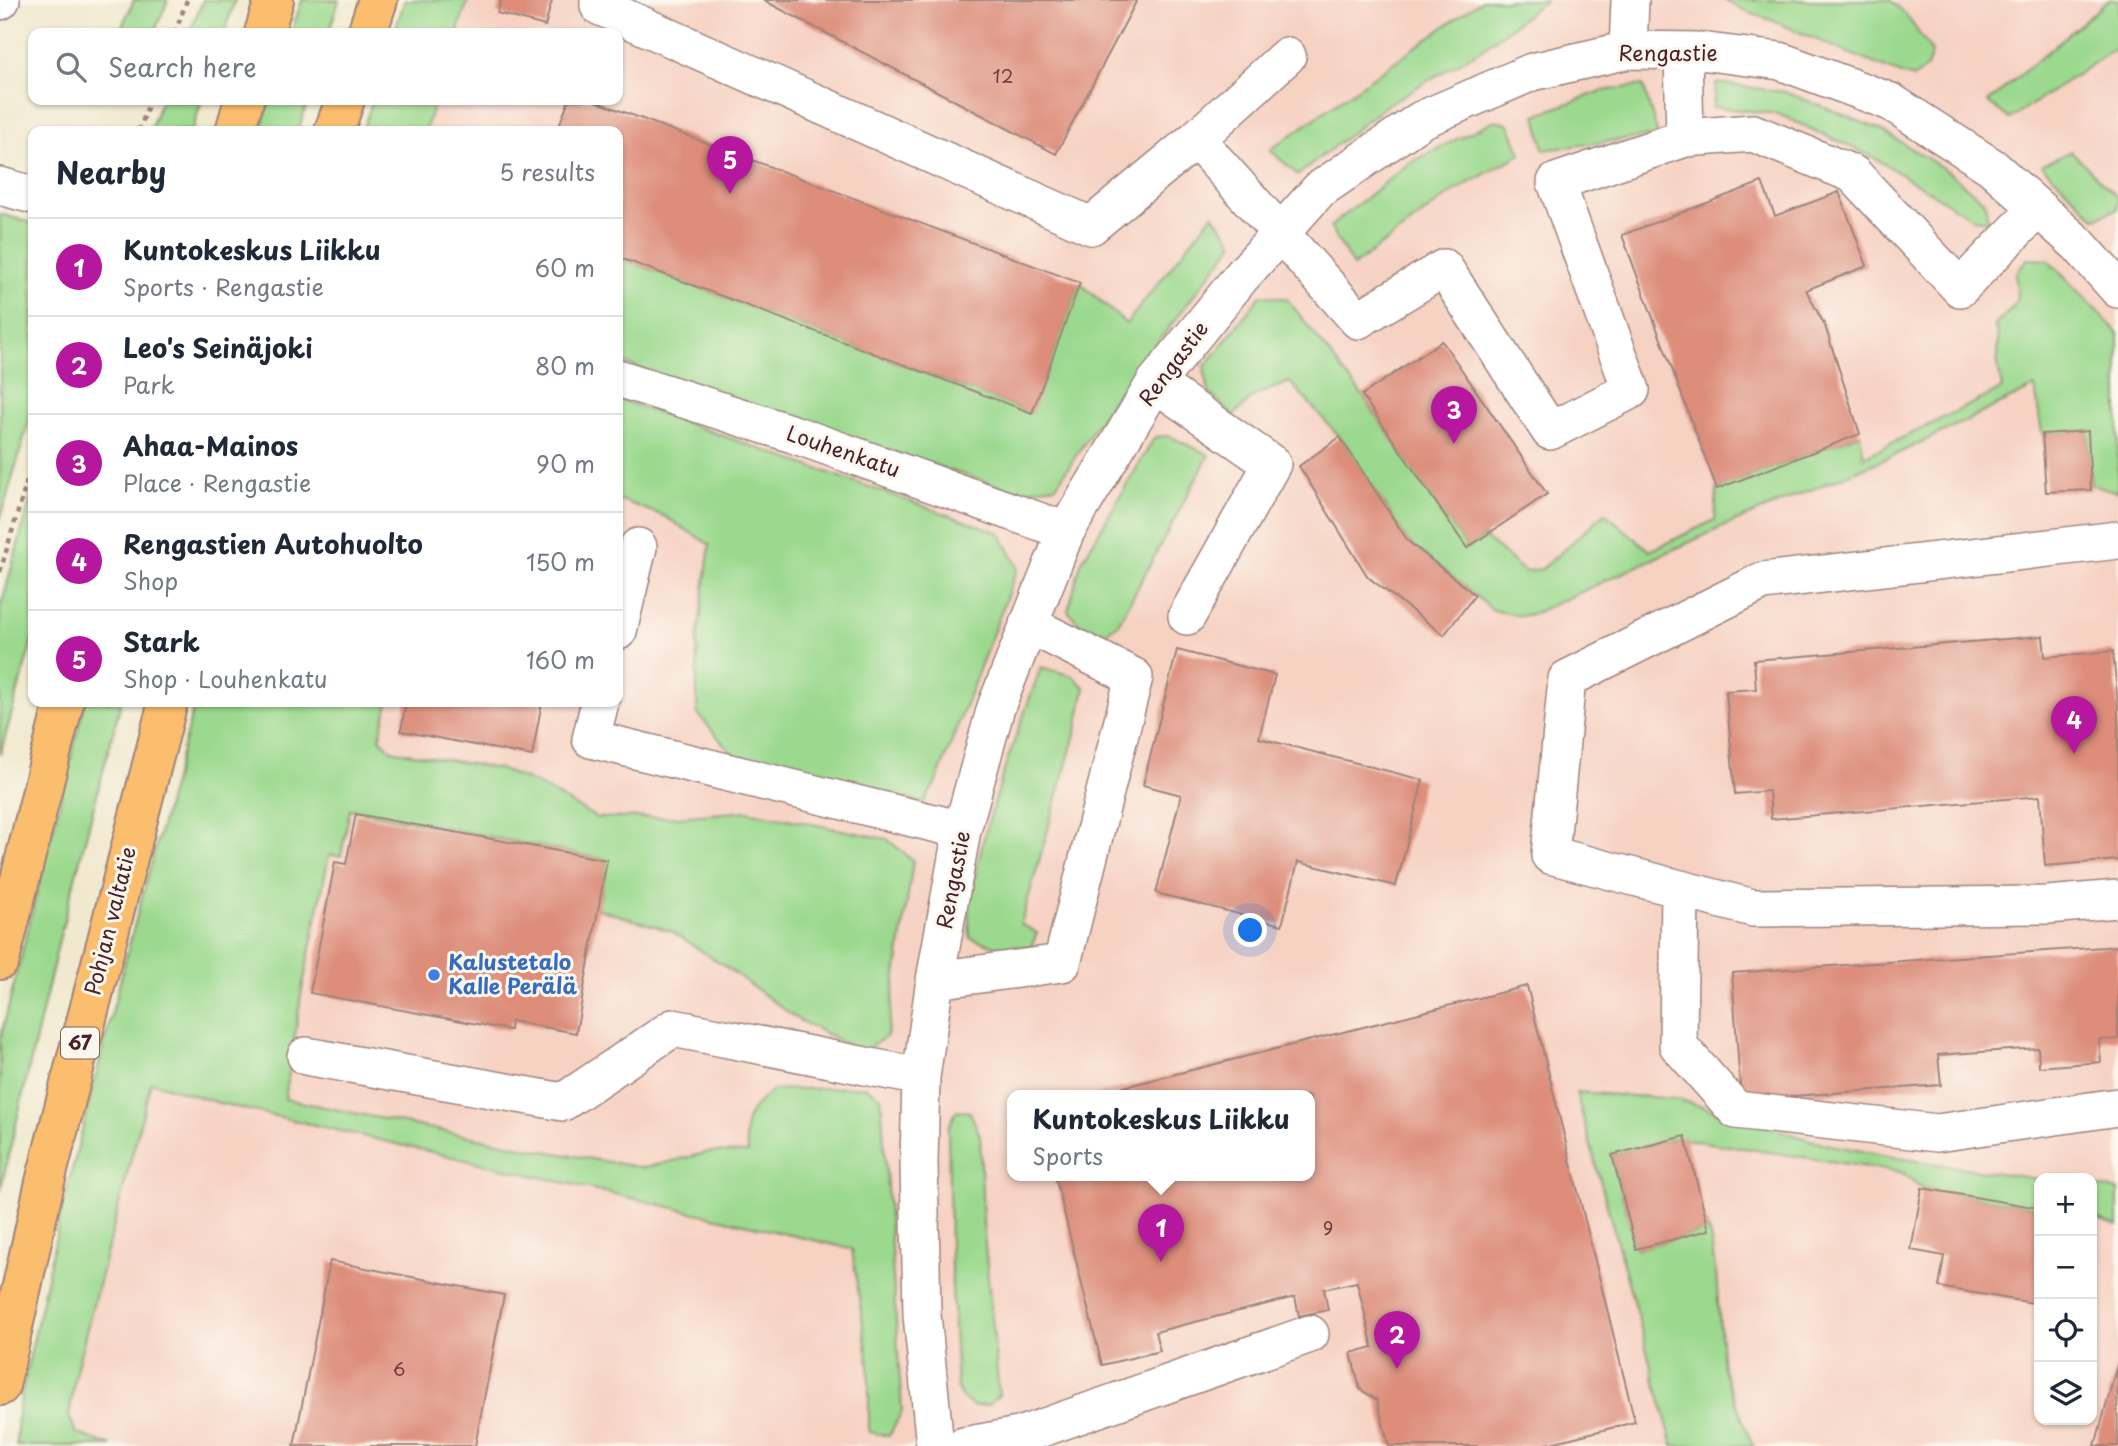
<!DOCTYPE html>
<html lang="en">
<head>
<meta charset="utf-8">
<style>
  :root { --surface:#fff; --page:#f2f2f3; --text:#1f2937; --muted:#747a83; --line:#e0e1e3; --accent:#b5179e }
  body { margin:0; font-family:"Playpen Sans",sans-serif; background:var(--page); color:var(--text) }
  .controls { position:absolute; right:21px; bottom:21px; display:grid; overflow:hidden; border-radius:14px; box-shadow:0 2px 5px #0004 }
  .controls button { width:63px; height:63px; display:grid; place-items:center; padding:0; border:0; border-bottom:2px solid var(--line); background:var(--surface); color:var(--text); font:35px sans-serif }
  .you { position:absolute; left:1251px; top:931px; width:24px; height:24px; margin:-18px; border:5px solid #fff; border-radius:50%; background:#1a73e8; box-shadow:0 0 0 10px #1a73e833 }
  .badge { display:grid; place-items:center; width:46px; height:46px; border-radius:50%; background:var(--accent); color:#fff; font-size:23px; font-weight:700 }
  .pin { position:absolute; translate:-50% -58px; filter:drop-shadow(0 2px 4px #0008) }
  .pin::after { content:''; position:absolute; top:37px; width:24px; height:21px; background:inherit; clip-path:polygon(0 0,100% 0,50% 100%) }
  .popup { position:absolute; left:1007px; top:1090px; width:308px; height:91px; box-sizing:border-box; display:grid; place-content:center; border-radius:14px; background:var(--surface); filter:drop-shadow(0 2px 5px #0005); font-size:23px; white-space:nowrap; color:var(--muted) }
  .popup b { font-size:26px; color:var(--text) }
  .popup::after { content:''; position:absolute; left:50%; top:100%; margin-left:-14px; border:14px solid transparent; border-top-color:var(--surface) }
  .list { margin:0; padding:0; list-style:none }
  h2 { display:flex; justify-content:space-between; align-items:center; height:91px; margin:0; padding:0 28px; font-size:30px }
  h2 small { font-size:23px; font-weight:400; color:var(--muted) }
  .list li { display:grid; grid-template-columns:46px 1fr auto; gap:21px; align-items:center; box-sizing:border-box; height:98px; padding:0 28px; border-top:2px solid var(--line) }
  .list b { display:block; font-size:26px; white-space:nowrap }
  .list p { margin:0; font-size:23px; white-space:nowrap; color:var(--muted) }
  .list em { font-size:23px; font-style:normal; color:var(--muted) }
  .icon { flex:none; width:38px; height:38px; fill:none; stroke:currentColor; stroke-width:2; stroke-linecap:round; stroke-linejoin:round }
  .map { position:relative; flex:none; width:2118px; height:1446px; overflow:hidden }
  .search { position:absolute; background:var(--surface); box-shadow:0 2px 5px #0004; left:28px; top:28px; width:595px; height:77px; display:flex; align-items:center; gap:18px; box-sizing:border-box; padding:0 24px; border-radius:14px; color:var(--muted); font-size:26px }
  .panel { position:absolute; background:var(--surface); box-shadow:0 2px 5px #0004; left:28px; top:126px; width:595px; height:581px; border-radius:14px }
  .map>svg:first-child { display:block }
  .built { fill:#f6d2c3; fill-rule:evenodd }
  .green { fill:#9bd98e; stroke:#727c5c; stroke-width:2 }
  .building { fill:#dd8d7a }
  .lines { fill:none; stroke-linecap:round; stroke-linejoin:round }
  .minor-casing { stroke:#9e847d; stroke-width:40 }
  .highway-casing { stroke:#9e847d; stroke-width:42 }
  .path { stroke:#9e847d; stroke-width:4.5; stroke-dasharray:5 5; stroke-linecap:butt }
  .minor { stroke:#fff; stroke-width:37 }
  .highway { stroke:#fbbd6e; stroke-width:38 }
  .shop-dot { fill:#3f7fe0; stroke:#fbf7ec; stroke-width:2.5 }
  .labels { text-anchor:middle; stroke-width:6; stroke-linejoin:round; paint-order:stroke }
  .number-label { font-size:18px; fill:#6f3a3f }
  .shield { fill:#fbf7ec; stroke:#7f6065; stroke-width:2 }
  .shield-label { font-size:19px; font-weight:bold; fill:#4a1f2b }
  .street-label { font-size:21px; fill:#4a1f2b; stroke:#fbf7ec }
  .shop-label { font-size:21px; font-weight:bold; fill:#366cbe; stroke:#fbf7ec; text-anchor:start }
</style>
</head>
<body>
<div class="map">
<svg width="2118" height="1446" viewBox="0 0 2118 1446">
  <rect width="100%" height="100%" fill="#fbf7ec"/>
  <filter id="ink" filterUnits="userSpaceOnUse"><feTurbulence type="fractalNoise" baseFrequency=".0143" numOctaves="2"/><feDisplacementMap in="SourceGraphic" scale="14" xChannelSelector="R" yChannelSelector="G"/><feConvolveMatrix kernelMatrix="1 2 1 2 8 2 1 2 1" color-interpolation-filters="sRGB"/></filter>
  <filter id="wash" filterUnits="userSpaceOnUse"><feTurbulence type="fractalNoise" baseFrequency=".00686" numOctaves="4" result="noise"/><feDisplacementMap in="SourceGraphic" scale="28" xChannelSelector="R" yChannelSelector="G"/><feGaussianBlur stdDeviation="1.57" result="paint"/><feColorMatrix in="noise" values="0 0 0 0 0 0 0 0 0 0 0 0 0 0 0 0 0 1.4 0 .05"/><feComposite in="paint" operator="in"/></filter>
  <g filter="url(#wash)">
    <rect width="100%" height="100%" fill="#f1e9cf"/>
    <path class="built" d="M445 0H2118V1446H64L76 1370 249 702H618V131H404L414 100H618V33H434ZM1012 1096H1310V1176H1012ZM2039 1178H2092V1420H2039Z"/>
    <path class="green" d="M134 0H168L154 33H119Z
      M203 0H235L224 33H189Z
      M302 0H339L329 33H291Z
      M405 0H468L457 33H394Z
      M1482 0H1546L1481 50 1388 104 1298 175 1270 150Z
      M1724 0H1890L1906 15 1932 52 1927 68 1913 78C1867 62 1823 42 1778 23 1760 15 1741 11 1724 0Z
      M2109 0H2118V47L2010 119 1988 102Z
      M1716 83 1785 92 1879 129 1946 170 1985 202 1988 221 1974 219 1871 156 1778 114 1713 107Z
      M1643 85 1658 135 1544 150 1536 115 1602 91Z
      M161 100H202L192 131H150Z
      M270 100H308L298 131H260Z
      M373 100H435L425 131H362Z
      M1495 120 1509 124 1521 154 1454 191 1353 266 1330 227 1409 163Z
      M2071 151 2118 198V209L2095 218 2042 165Z
      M0 214 33 223V407L0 520Z
      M1213 214 1234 243 1108 407 1056 486 1013 491 618 361V257L1031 413 1080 283 1126 324Z
      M2027 259 2048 260 2118 333V492L2091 484 2088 431 2042 434 2035 387 1899 453 1727 525 1535 613 1521 616 1493 610 1408 541 1340 437 1290 382 1255 395 1233 416 1209 392 1204 368 1261 295 1287 299 1362 395 1467 548 1484 537 1525 572 1542 569 1605 513 1650 551 1715 520 1717 489 1860 434 1864 457 2002 389 1997 359 1998 339 1995 325C2015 306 2021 304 2015 275Z
      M618 399 1000 533 1018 567 937 780 924 803 733 755 697 713V641L710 545 664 516 618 499Z
      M1169 436 1209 455 1118 624 1104 634 1084 629 1068 611 1081 563 1155 437Z
      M33 490V637L0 755V610Z
      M1041 667 1073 676 1085 688 1077 727 1021 924 1037 933 1031 947 996 946 970 938 968 906 984 837 1006 764Z
      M85 702H121L59 940 0 1192V1040Z
      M195 702H388L380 738 391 750 499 769 535 783 597 818 677 817 747 811 887 839 913 861 887 1036 862 1052 797 1019 729 969 671 931 598 909 607 860 350 809 341 856 329 855 302 989 285 1099 527 1148 644 1168 709 1152 748 1153C741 1119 748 1112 772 1090L866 1087 881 1097 902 1412 889 1436 869 1432V1365L852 1249 219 1103 151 1082 76 1370 69 1416 76 1433 112 1446H16L18 1411 60 1217 132 934Z
      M1576 1092 1677 1099 1820 1143 1904 1159 2039 1179V1208L1922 1188 1901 1172 1677 1138 1612 1155 1636 1249 1709 1230 1716 1274 1723 1370 1753 1446H1673Z
      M957 1110 970 1112 980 1136 983 1223 999 1395 989 1405 973 1406 962 1398 957 1388 950 1247 948 1128Z
      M2092 1186 2118 1190V1226L2092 1217Z"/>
    <g id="blocks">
      <path class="building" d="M501 0H552L545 26 497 13Z
        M763 0H1137L1056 154Z
        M569 100H592L1080 283 1032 413 618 257V131H557Z
        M1762 182 1775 216 1839 192 1867 266 1806 290 1825 326 1860 434 1717 489 1622 235Z
        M1442 341 1547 494 1467 548 1362 395Z
        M2088 431 2091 490 2046 492 2042 434Z
        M1340 437 1408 541 1475 595 1444 635 1368 577 1299 466Z
        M2043 636 2045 657 2113 651 2118 706V860L2045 866 2040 796 1771 819 1769 791 1735 794 1726 691 1756 689 1754 660Z
        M1177 650 1275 675 1259 738 1423 780 1396 886 1298 862 1282 925 1156 893 1181 795 1143 785Z
        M406 702H542L532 756 401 731Z
        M356 814 607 860 576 1033 511 1021 510 1030 310 993 335 862 346 864Z
        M2118 946V1039L2099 1040 2101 1062 2039 1067 2038 1048 1938 1055 1941 1085 1741 1100 1732 973Z
        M1527 986 1635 1422 1539 1446H1389L1377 1400 1360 1389 1351 1353 1373 1347 1357 1282 1324 1289 1328 1310 1299 1316 1295 1297 1155 1332 1160 1351 1102 1365 1055 1176H1310V1096L1092 1095Z
        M1685 1136 1709 1230 1636 1249 1612 1155Z
        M1922 1188 2039 1208V1304L1939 1287 1944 1256 1911 1250Z
        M330 1261 504 1295 475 1446H294Z
        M2117 1365 2118 1446H2095Z"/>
    </g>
  </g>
  <g filter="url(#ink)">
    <use href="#blocks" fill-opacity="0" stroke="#9e847d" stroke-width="2"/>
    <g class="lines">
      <defs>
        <path id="minor" d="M599 0V6L1091 226 1196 139 1287 56
          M0 1 1 0
          M1628 50 1630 0
          M1685 138 1753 133 1853 174 1960 288 2038 208
          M1196 139 1358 320 1444 268 1550 431 1631 390 1556 182 1685 138 1683 51
          M0 186 33 195
          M618 378 793 434 1066 531
          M1155 383 1272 464 1187 616
          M2118 540 1763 581 1567 679 1550 855 1753 908 2048 905 2118 899
          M618 631 638 547
          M600 702 591 739 962 830
          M1680 889 1678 1045 1736 1110 1937 1133 2118 1107
          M935 980 1062 963 1134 677 1028 624
          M306 1056 563 1102 673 1028 921 1077
          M935 1446 922 1315 919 1162 921 1077 935 980 962 830 996 707 1066 531 1155 383 1241 277 1319 190 1421 120 1532 72 1628 50 1700 51 1780 61 1891 102 1992 167 2079 245 2118 289
          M964 1446 1019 1436 1310 1334"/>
        <path id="highway" d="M264 33 274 0
          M367 33 378 0
          M235 131 244 100
          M334 131 345 100
          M0 960 64 702
          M0 1386 45 1182 168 702"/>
      </defs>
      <use href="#minor" class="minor-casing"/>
      <use href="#highway" class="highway-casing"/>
      <path class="path" d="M175 33 187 0
        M139 131 150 100
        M0 572 33 461"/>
      <use href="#minor" class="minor"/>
      <use href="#highway" class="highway"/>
    </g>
  </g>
  <circle class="shop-dot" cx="434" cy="975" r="7"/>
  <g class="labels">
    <g class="number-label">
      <text x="1003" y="83">12</text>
      <text x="1328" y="1235">9</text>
      <text x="399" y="1376">6</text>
    </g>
    <rect class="shield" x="61" y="1027.5" width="38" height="31" rx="5"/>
    <g class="shield-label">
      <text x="80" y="1050">67</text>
    </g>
    <g class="street-label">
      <text x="1668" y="61">Rengastie</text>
      <text transform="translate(1174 364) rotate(-53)" y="7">Rengastie</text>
      <text transform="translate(843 452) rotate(19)" y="7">Louhenkatu</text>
      <text transform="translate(954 880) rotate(-79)" y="7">Rengastie</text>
      <text transform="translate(111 921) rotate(-76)" y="7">Pohjan valtatie</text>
    </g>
    <g class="shop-label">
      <text x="448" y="970">Kalustetalo<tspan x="448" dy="24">Kalle Perälä</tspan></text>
    </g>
  </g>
</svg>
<div class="controls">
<button>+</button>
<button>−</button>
<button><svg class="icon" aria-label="locate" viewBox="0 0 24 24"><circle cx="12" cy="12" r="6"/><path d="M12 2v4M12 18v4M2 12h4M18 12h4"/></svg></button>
<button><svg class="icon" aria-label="layers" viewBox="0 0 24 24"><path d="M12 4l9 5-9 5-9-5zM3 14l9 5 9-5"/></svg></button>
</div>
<div class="you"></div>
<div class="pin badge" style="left:1161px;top:1262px">1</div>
<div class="popup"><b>Kuntokeskus Liikku</b>Sports</div>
<div class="pin badge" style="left:1397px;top:1369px">2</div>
<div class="pin badge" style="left:1454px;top:444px">3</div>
<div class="pin badge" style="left:2074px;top:754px">4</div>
<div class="pin badge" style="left:730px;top:194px">5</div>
<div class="search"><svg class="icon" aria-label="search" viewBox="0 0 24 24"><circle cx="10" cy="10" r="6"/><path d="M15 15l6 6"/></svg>Search here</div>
<section class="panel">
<h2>Nearby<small>5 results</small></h2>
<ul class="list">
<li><span class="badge">1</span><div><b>Kuntokeskus Liikku</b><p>Sports · Rengastie</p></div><em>60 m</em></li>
<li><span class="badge">2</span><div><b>Leo's Seinäjoki</b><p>Park</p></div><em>80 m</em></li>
<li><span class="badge">3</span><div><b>Ahaa-Mainos</b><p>Place · Rengastie</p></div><em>90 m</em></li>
<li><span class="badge">4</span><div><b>Rengastien Autohuolto</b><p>Shop</p></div><em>150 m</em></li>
<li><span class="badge">5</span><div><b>Stark</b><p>Shop · Louhenkatu</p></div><em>160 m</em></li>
</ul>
</section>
</div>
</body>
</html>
